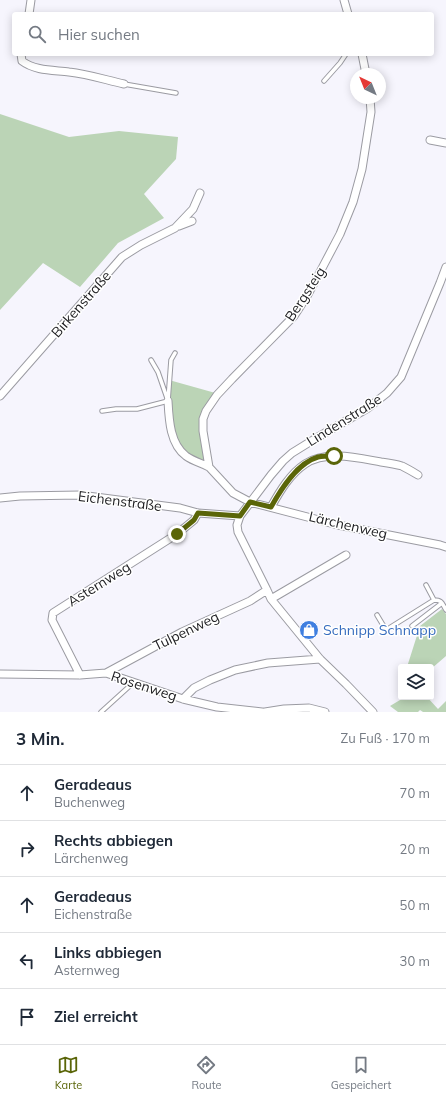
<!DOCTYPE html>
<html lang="de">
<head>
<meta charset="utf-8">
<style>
  :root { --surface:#fff; --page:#f6f6f7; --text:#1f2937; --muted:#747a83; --line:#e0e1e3; --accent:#5a6508 }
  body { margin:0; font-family:Mulish,sans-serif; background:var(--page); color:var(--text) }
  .controls { position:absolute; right:12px; bottom:12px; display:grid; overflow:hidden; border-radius:4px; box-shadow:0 2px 10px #0003 }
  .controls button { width:36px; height:36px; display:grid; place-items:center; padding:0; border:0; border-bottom:1px solid var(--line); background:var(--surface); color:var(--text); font:20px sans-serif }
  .compass { position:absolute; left:350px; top:68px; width:36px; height:36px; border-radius:50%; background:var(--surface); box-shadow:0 2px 10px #0003; rotate:317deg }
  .stop { position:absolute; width:12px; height:12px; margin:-9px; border:3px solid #5a6508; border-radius:50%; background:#fff }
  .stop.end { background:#5a6508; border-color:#fff; box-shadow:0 1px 4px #0008 }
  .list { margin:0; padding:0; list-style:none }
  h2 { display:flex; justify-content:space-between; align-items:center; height:52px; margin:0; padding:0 16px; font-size:17px }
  h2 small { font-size:13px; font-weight:400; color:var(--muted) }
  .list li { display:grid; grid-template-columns:26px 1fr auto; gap:12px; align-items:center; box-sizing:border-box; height:56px; padding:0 16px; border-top:1px solid var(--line) }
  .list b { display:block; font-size:15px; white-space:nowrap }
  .list p { margin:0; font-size:13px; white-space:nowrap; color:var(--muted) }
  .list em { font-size:13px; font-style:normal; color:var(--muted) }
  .icon { flex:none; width:22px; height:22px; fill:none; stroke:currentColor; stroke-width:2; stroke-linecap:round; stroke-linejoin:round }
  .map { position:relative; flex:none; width:446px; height:712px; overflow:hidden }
  .search { position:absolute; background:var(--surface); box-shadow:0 2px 10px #0003; left:12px; right:12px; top:12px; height:44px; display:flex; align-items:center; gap:10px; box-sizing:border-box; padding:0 14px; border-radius:4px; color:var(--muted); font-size:15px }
  .sheet { height:332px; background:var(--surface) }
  nav { display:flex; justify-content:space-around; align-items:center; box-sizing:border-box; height:56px; border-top:1px solid var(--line); background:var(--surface); font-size:11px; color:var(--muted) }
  nav a { display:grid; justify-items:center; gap:2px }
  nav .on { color:var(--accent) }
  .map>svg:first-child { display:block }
  .green { fill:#bbd4b6 }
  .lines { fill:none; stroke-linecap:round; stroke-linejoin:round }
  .lane-casing { stroke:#9b9ba2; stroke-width:5.5 }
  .street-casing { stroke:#9b9ba2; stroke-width:9 }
  .lane { stroke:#fff; stroke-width:3.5 }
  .street { stroke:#fff; stroke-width:7 }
  .route { stroke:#5a6508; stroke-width:5 }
  .labels { text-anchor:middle; stroke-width:3; stroke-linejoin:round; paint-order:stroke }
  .street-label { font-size:14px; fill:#212124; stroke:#fff }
  .shop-label { font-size:14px; fill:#366cbe; stroke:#fff; text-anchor:start }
</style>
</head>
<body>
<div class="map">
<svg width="446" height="712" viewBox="0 0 446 712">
  <rect width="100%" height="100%" fill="#f6f5fd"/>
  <path class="green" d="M0 114 69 137 119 131 178 137 176 159 144 194 164 218 118 243 106 257 80 287 43 263 0 310Z
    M169 380 219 394 203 419 209 467 185 456 172 434 168 401Z
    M442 609 446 614V656L431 669V667H407L420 626Z
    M405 697H427L438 709 446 701V712H423L420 710 418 712H398L390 706Z"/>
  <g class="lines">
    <defs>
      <path id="lane" d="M324 81 340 63 346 54
        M124 84 176 93
        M151 360 158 372 167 398
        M168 401 171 360 175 353
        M102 411 116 409H137L168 401
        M426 585 434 600
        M377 615 386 630 434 600C442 600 442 603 446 610
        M412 626 442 603
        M101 712 133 683"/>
      <path id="street" d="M344 0 348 14
        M29 14 31 0
        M21 54 22 61C35 71 54 70 69 72 88 74 106 80 124 84
        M362 54 366 74
        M370 98 371 112 362 169 353 202 340 234 319 274 307 296 294 316 232 379 217 395 206 411 203 419V431L209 467 233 493 250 502 338 525 440 545 446 547
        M430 140 446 143
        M179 226 192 221
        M0 396 122 257 141 245 175 228 193 209 200 193
        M168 401C169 420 170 444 186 456 193 461 201 463 209 467
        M0 498 20 496 80 495 180 508 198 513 240 516
        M271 507C280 491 290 474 305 464 326 450 358 458 381 462 388 463 395 464 402 466 408 469 413 472 418 475
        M271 599 346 555
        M106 673 182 632 250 601 267 590
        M0 674 80 675 106 673 183 699 217 707 262 712
        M80 675 52 620 53 613 177 534 194 520 198 513
        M183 699 194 688 210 680 235 670 268 663 320 659
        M265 712 284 709 309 708 325 712
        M373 712 346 684 320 659 271 599 267 590 238 532 237 525 240 516 271 475 283 461 292 453 313 440 368 408 387 393 401 377 440 283 446 267"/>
    </defs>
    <use href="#lane" class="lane-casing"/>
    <use href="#street" class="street-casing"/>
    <use href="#lane" class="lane"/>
    <use href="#street" class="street"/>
  </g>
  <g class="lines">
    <path class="route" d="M177 534 194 520 198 513 240 516 250 502 271 507C281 489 297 463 318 457 323 456 329 456 334 456"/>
  </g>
  <defs>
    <symbol id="shop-disc" viewBox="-11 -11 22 22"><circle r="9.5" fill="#3f7fe0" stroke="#fff"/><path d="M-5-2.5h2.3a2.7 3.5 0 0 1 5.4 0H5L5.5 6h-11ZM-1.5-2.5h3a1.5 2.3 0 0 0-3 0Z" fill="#fff"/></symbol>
  </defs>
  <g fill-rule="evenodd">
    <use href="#shop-disc" x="298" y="619" width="22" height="22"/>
  </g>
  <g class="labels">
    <g class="street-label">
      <text transform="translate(305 294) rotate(-57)" y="5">Bergsteig</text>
      <text transform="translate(81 304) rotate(-49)" y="5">Birkenstraße</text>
      <text transform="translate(344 420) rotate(-32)" y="5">Lindenstraße</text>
      <text transform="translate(120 501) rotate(7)" y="5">Eichenstraße</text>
      <text transform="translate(348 525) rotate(13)" y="5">Lärchenweg</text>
      <text transform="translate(99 584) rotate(-32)" y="5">Asternweg</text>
      <text transform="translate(186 631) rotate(-26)" y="5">Tulpenweg</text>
      <text transform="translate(144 686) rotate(18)" y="5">Rosenweg</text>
    </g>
    <g class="shop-label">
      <text x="323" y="635">Schnipp Schnapp</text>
    </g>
  </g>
</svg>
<div class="controls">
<button><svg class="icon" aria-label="layers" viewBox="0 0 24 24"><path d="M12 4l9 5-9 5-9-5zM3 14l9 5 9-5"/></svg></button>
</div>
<svg class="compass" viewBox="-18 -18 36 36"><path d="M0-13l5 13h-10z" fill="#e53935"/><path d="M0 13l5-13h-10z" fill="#747a83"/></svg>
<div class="stop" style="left:334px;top:456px"></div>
<div class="stop end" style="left:177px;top:534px"></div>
<div class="search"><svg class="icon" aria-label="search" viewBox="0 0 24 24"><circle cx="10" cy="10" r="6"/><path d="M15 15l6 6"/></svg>Hier suchen</div>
</div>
<section class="sheet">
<h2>3 Min.<small>Zu Fuß · 170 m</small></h2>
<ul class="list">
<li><svg class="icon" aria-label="ahead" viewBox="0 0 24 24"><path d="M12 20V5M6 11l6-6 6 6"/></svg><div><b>Geradeaus</b><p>Buchenweg</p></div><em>70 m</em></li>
<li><svg class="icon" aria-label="right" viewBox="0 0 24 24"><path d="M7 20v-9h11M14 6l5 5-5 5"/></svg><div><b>Rechts abbiegen</b><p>Lärchenweg</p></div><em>20 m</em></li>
<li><svg class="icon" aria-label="ahead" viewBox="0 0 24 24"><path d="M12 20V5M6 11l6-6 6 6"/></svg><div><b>Geradeaus</b><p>Eichenstraße</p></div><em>50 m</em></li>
<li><svg class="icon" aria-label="left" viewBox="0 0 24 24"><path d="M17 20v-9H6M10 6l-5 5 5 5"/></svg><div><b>Links abbiegen</b><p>Asternweg</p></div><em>30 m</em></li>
<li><svg class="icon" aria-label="arrive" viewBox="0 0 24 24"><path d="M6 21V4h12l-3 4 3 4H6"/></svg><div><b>Ziel erreicht</b></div></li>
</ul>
</section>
<nav>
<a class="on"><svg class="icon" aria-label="map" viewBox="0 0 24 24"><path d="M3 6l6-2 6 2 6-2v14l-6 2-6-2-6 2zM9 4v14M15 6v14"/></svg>Karte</a>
<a><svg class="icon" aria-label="directions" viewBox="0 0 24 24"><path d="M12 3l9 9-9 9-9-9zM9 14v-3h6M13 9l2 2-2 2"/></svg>Route</a>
<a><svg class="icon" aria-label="saved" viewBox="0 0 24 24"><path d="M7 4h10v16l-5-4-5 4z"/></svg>Gespeichert</a>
</nav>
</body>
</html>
